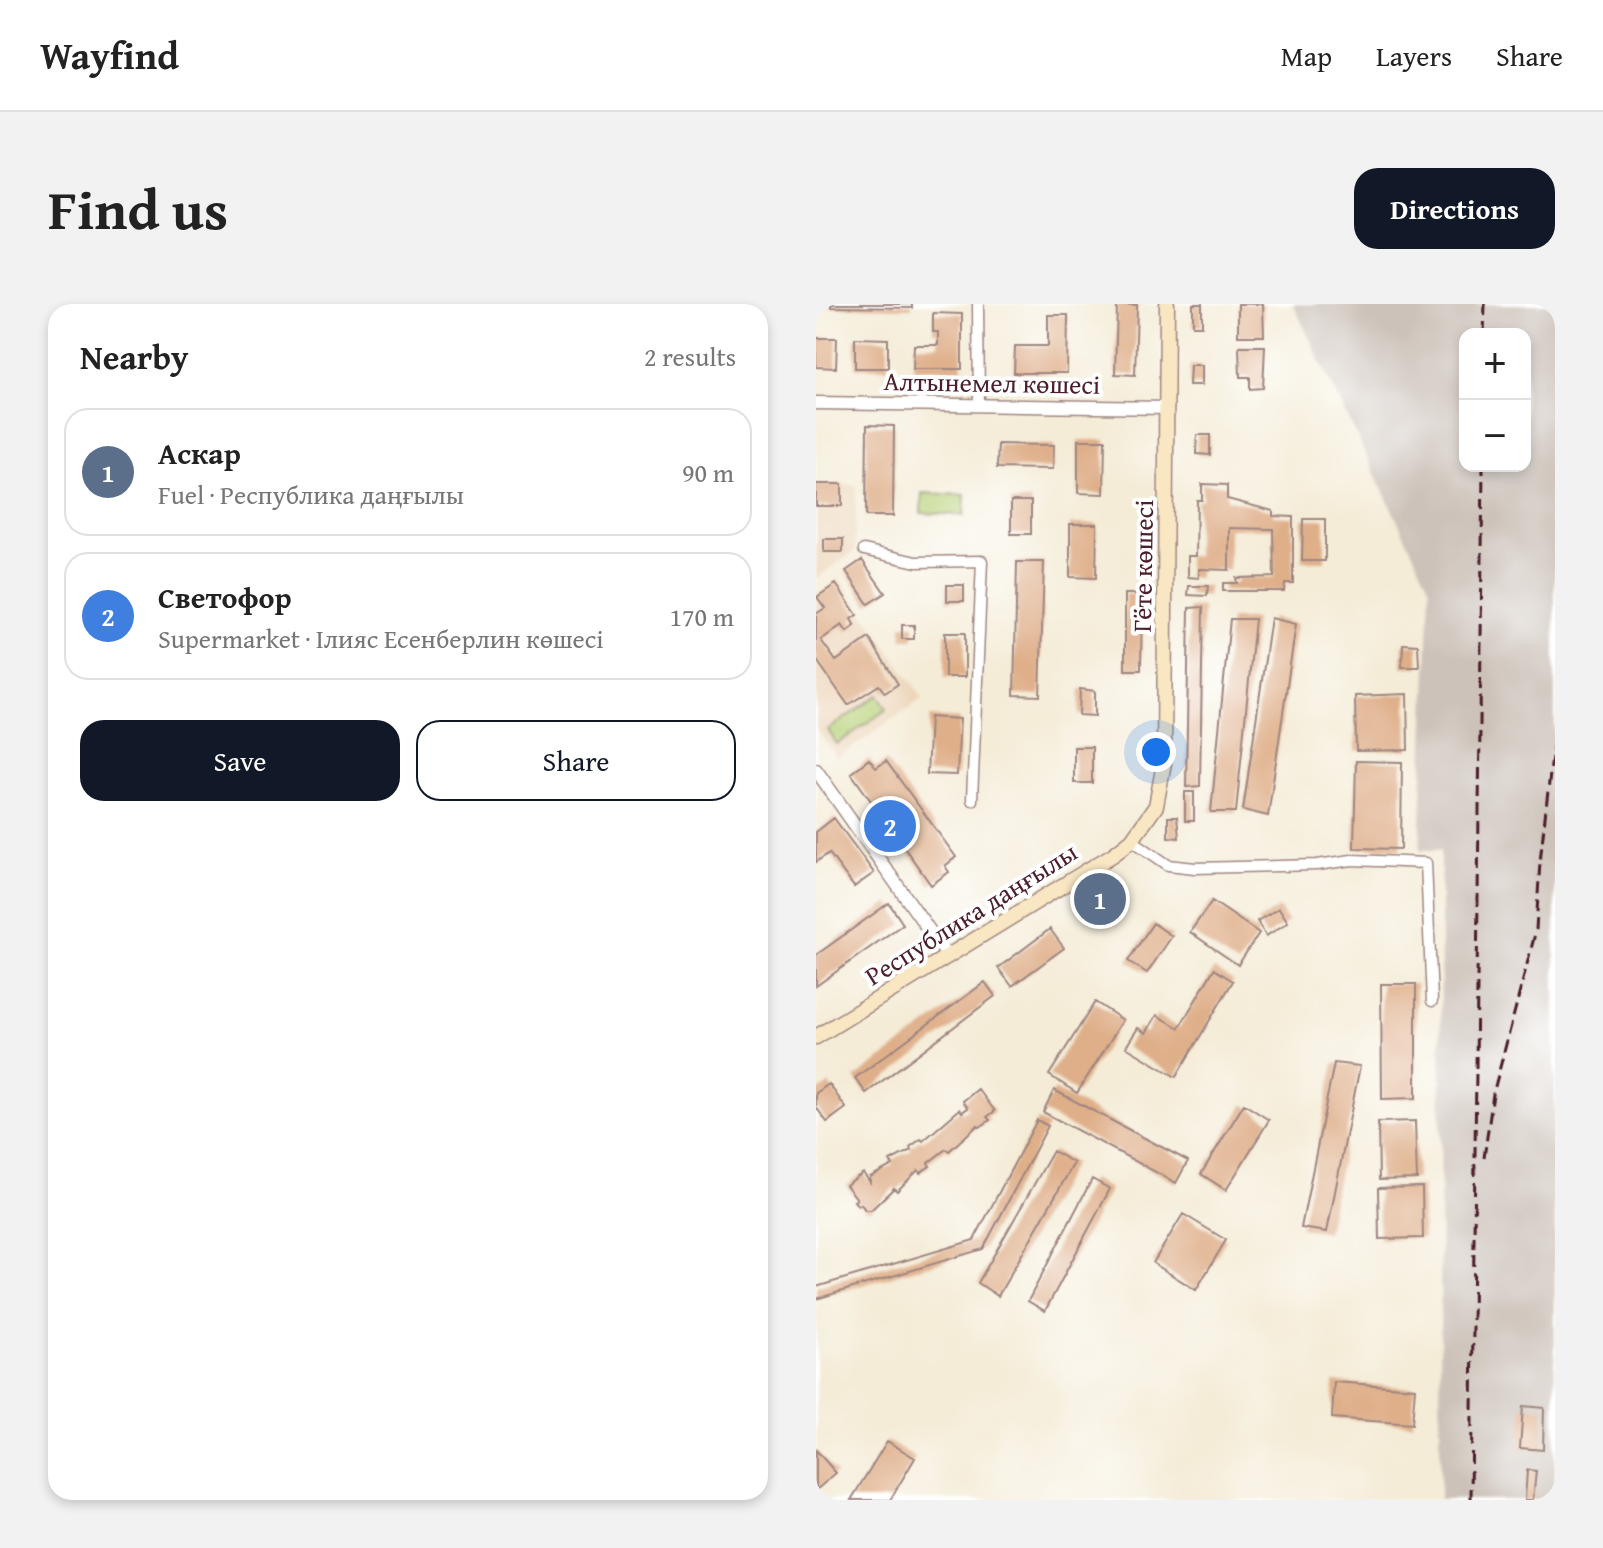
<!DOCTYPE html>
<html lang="en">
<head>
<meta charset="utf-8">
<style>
  :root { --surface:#fff; --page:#f2f2f2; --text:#222; --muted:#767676; --line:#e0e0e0; --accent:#111827 }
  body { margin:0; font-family:"Gentium Book Plus",serif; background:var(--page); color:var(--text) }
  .controls { position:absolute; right:24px; top:24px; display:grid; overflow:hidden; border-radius:16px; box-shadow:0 4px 12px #0003 }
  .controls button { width:72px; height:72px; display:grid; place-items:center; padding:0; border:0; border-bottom:2px solid var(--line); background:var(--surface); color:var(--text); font:40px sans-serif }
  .you { position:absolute; left:340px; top:448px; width:28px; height:28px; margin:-20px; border:6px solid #fff; border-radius:50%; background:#1a73e8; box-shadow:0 0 0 12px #1a73e833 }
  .badge { display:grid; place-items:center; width:52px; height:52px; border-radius:50%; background:var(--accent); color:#fff; font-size:26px; font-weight:700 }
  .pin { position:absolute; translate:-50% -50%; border:4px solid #fff; box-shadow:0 2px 8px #0006 }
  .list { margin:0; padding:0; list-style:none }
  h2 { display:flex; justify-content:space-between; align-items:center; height:104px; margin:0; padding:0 32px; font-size:34px }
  h2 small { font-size:26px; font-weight:400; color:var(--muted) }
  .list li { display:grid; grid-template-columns:52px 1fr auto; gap:24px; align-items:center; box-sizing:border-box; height:128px; margin:0 16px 16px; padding:0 16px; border:2px solid var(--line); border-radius:24px }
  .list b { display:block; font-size:30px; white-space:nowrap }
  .list p { margin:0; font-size:26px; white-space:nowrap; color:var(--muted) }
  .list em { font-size:26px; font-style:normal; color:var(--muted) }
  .actions { display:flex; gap:16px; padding:24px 32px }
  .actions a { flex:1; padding:18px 0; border:2px solid var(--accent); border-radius:24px; text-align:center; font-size:28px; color:var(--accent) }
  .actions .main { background:var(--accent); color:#fff }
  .map { position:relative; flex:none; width:739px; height:1196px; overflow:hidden; border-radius:24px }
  header { display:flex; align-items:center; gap:48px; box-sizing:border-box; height:112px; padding:0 40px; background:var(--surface); border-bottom:2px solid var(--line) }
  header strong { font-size:38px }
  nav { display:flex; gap:44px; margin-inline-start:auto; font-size:28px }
  .intro { display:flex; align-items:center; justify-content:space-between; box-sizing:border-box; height:192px; padding:0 48px }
  h1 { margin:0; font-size:56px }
  .button { padding:20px 36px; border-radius:24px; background:var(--accent); color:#fff; font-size:28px; font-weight:700 }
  main { display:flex; gap:48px; padding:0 48px }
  aside { flex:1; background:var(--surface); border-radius:24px; box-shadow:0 4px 12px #0003 }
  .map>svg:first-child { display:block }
  .built { fill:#edd7bb }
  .industrial { fill:#ccc2b9; fill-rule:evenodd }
  .green { fill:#b6d177; stroke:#807851; stroke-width:2 }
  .building { fill:#dfaf89 }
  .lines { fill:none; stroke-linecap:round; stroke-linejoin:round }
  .minor-casing { stroke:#9f8681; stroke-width:13 }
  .tertiary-casing { stroke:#9f8681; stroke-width:15 }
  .secondary-casing { stroke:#9f8681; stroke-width:17 }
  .minor { stroke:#fff; stroke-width:10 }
  .tertiary { stroke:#fff; stroke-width:12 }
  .secondary { stroke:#f9e7c3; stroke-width:14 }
  .rail { stroke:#4a1f2b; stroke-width:3; stroke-dasharray:12 6; stroke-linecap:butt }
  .labels { text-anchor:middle; stroke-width:8; stroke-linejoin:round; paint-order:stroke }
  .street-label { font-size:26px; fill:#4a1f2b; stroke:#fff }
</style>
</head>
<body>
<header>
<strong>Wayfind</strong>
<nav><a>Map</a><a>Layers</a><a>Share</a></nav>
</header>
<div class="intro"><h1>Find us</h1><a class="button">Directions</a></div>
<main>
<aside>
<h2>Nearby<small>2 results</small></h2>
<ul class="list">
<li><span class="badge" style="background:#5c6f8a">1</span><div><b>Аскар</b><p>Fuel · Республика даңғылы</p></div><em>90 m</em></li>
<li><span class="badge" style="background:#3f7fe0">2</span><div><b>Светофор</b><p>Supermarket · Ілияс Есенберлин көшесі</p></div><em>170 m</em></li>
</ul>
<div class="actions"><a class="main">Save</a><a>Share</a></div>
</aside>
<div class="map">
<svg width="739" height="1196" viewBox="0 0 739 1196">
  <rect width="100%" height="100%" fill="#fff"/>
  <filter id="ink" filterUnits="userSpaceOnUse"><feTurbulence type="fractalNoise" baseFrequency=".0125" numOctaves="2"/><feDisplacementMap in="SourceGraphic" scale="16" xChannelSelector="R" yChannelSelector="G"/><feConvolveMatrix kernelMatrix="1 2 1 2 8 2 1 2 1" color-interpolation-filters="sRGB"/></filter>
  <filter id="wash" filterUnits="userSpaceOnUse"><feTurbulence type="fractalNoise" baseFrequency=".006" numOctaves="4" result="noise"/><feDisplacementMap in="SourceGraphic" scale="32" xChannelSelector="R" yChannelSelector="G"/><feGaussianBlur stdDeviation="1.8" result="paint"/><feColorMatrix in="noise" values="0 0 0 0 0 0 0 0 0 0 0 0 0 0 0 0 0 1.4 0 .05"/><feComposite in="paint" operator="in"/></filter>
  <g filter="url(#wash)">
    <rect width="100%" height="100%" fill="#f4ecd7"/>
    <path class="built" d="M0 180 40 181 39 247 0 274Z
      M23 275 107 394 21 454 0 424V291Z"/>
    <path class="industrial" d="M477 0H739V1196H624L625 546H604L614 284ZM649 30H709V162H649Z"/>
    <path class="green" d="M106 189 149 191 148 211 105 209Z
      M62 391 71 405 21 440 12 426Z"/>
    <g id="blocks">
      <path class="building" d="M15 0H96V4L15 3Z
        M301 0 321 1 319 71 299 70Z
        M377 0H386V22H377Z
        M422 0H447L448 32H422Z
        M117 9 146 10V65H97L98 41H122V28H117Z
        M232 11H252L251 69H198L199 42H232Z
        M0 34H21L20 64 0 63Z
        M39 34 72 35V64H39Z
        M423 42H449L447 84 434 85V73H424Z
        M374 61H386V81H373Z
        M51 121 78 122 77 212H50Z
        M381 131H394V151L380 150Z
        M262 136H289L288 190 262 189Z
        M182 140 238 141 237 165 181 164Z
        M0 180H26V202H0Z
        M386 180 411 181V195L457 207V212L477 213V279H469L468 287H407V279H421L420 274 458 273 457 225 413 224V266L383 265V274L372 273V252H380L381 196H386Z
        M195 197H215V230H195Z
        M487 215H509V257H486Z
        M254 220H281L280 274 254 273Z
        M8 235H27V248H8Z
        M46 256 69 289 52 300 30 267Z
        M201 258H228L224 392 198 391Z
        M20 280 41 311 35 315 39 322 31 328 26 321 5 336 20 357 53 334 82 380 69 389 63 381 32 401 0 355V310L9 304 1 293Z
        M131 281H148V297H131Z
        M373 282H392L391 292 372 291Z
        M309 290H326L325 366H309Z
        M387 303 384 482 370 483 373 304Z
        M455 314 480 320 452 512 427 506Z
        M414 315H439L420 508H395Z
        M86 321H98V335H86Z
        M129 329H149V373H129Z
        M587 340 602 341 603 363H586Z
        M264 385 279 387V412L263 411Z
        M591 390 592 446 540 447 539 392Z
        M114 413 144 415 141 471 111 470Z
        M258 443H276V479H258Z
        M53 455 60 464 70 457 140 553 129 562 133 568 115 581 35 469Z
        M540 457 586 458 585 545 538 544Z
        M369 488H378V517H369Z
        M352 513H361L363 534 352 533Z
        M18 514 58 569 38 583 13 549 0 558V528Z
        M281 580 301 608 288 618 267 590Z
        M396 597 443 629 422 661 374 628Z
        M73 599 87 620 0 682V651Z
        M463 604 472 618 450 632 441 617Z
        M337 619 356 632 331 669 312 657Z
        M234 625 248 644 196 682 182 664Z
        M398 665 417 677 360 773 310 743 322 724 330 729 341 711 363 724Z
        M169 678 179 692 50 789 39 774Z
        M565 680H600V794L566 795Z
        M279 698 307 716 261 789 233 771Z
        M518 759 544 762 511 928 485 924Z
        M13 780 30 804 11 818 0 803V789Z
        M162 785 179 807 171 813 174 816 164 823 162 821 133 847 130 845 112 859 114 862 104 869 102 866 81 887 78 884 55 906H49L45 900 42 902 38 897 41 895 30 881 47 869 54 878V873L77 861 74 857 95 846 94 843 105 835 107 837 144 805 146 808 152 804 147 797Z
        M238 786 372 857 360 879 227 808Z
        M428 800 453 816 410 886 385 870Z
        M221 816 232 822 167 945 0 995V983L158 936Z
        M599 817 601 875 563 876 562 818Z
        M237 847 258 859 182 992 162 979Z
        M276 875 294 885 229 1007 212 997Z
        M606 883 607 934 563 935 562 884Z
        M367 910 410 936 380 986 337 959Z
        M518 1078 599 1084 596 1120 516 1114Z
        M707 1102 728 1104 727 1146 704 1144Z
        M71 1137 99 1154 74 1196H35Z
        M0 1146 20 1169 0 1186Z
        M711 1166 720 1167 717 1196H709Z"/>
    </g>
  </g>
  <g filter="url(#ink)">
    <use href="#blocks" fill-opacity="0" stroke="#9f8681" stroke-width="2"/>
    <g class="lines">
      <defs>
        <path id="minor" d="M162 0 163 101
          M48 246 100 258 166 257 156 496
          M316 536 352 561 379 564 501 561 536 556 610 559 616 697"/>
        <path id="tertiary" d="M0 99 351 104
          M0 466 132 653"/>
        <path id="secondary" d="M0 733 298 550 316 536 340 502 348 459 351 0"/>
      </defs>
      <use href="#minor" class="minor-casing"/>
      <use href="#tertiary" class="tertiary-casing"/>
      <use href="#secondary" class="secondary-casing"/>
      <use href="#minor" class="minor"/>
      <use href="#tertiary" class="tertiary"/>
      <use href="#secondary" class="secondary"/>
      <path class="rail" d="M668 30 669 0
        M668 854 677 790 720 626 724 557 739 426
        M655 1196 667 162
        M737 1196 739 1182"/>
    </g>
  </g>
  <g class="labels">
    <g class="street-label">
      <text transform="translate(176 79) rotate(1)" y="9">Алтынемел көшесі</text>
      <text transform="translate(327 262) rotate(-89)" y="9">Гёте көшесі</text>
      <text transform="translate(155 610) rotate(-32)" y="9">Республика даңғылы</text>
    </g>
  </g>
</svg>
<div class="controls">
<button>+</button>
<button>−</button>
</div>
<div class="you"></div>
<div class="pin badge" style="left:284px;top:595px;background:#5c6f8a">1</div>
<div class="pin badge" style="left:74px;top:522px;background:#3f7fe0">2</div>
</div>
</main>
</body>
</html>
